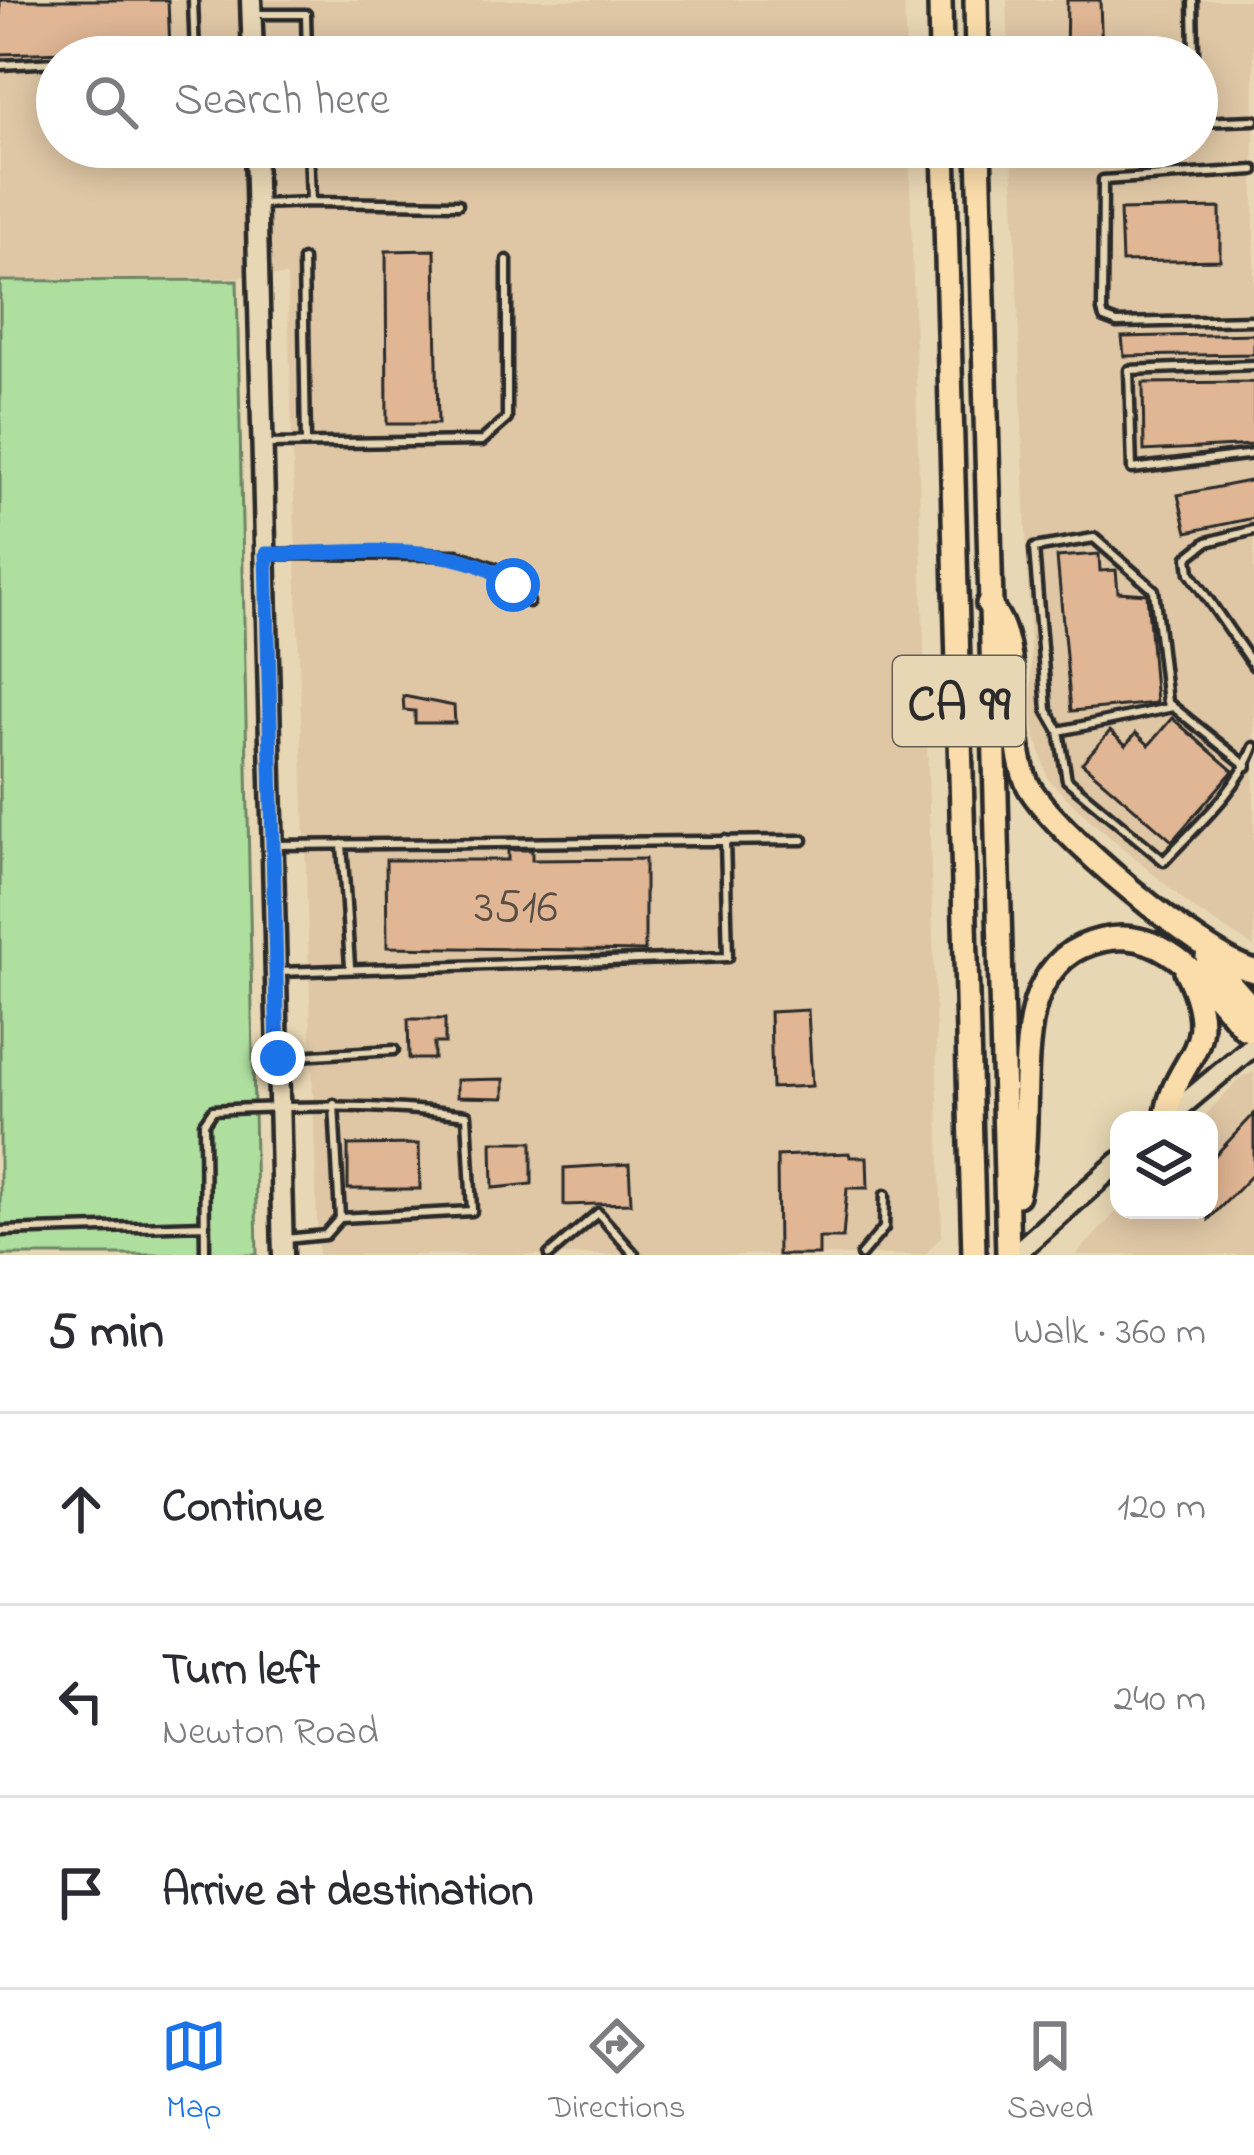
<!DOCTYPE html>
<html lang="en">
<head>
<meta charset="utf-8">
<style>
  :root { --surface:#fff; --page:#f2f2f3; --text:#2b2b33; --muted:#7c7c81; --line:#e1e1e2; --accent:#1a73e8 }
  body { margin:0; font-family:"Indie Flower",sans-serif; background:var(--page); color:var(--text) }
  .controls { position:absolute; right:36px; bottom:36px; display:grid; overflow:hidden; border-radius:24px; box-shadow:0 6px 30px #0003 }
  .controls button { width:108px; height:108px; display:grid; place-items:center; padding:0; border:0; border-bottom:3px solid var(--line); background:var(--surface); color:var(--text); font:60px sans-serif }
  .stop { position:absolute; width:36px; height:36px; margin:-27px; border:9px solid #1a73e8; border-radius:50%; background:#fff }
  .stop.end { background:#1a73e8; border-color:#fff; box-shadow:0 3px 12px #0008 }
  .list { margin:0; padding:0; list-style:none }
  h2 { display:flex; justify-content:space-between; align-items:center; height:156px; margin:0; padding:0 48px; font-size:51px }
  h2 small { font-size:39px; font-weight:400; color:var(--muted) }
  .list li { display:grid; grid-template-columns:78px 1fr auto; gap:36px; align-items:center; box-sizing:border-box; height:192px; padding:0 48px; border-top:3px solid var(--line) }
  .list b { display:block; font-size:45px; white-space:nowrap }
  .list p { margin:0; font-size:39px; white-space:nowrap; color:var(--muted) }
  .list em { font-size:39px; font-style:normal; color:var(--muted) }
  .icon { flex:none; width:66px; height:66px; fill:none; stroke:currentColor; stroke-width:2; stroke-linecap:round; stroke-linejoin:round }
  .map { position:relative; flex:none; width:1254px; height:1255px; overflow:hidden }
  .search { position:absolute; background:var(--surface); box-shadow:0 6px 30px #0003; left:36px; right:36px; top:36px; height:132px; display:flex; align-items:center; gap:30px; box-sizing:border-box; padding:0 42px; border-radius:66px; color:var(--muted); font-size:45px }
  .sheet { height:732px; background:var(--surface) }
  nav { display:flex; justify-content:space-around; align-items:center; box-sizing:border-box; height:168px; border-top:3px solid var(--line); background:var(--surface); font-size:33px; color:var(--muted) }
  nav a { display:grid; justify-items:center; gap:6px }
  nav .on { color:var(--accent) }
  .map>svg:first-child { display:block }
  .built { fill:#dfc7a5 }
  .green { fill:#afdf9f; stroke:#6d8565; stroke-width:3 }
  .building { fill:#e0b694; stroke:#2b2b2b; stroke-width:3 }
  .lines { fill:none; stroke-linecap:round; stroke-linejoin:round }
  .lane-casing { stroke:#2b2b2b; stroke-width:15 }
  .secondary-casing { stroke:#2b2b2b; stroke-width:27 }
  .highway-casing { stroke:#2b2b2b; stroke-width:30 }
  .lane { stroke:#e8d7b4; stroke-width:6 }
  .secondary { stroke:#e8d7b4; stroke-width:18 }
  .highway { stroke:#fbddab; stroke-width:21 }
  .route { stroke:#1a73e8; stroke-width:15 }
  .labels { text-anchor:middle; stroke-width:9; stroke-linejoin:round; paint-order:stroke }
  .number-label { font-size:48px; fill:#584e45 }
  .shield { fill:#e8d7b4; stroke:#645f54; stroke-width:3 }
  .shield-label { font-size:51px; font-weight:bold; fill:#2b2b2b }
</style>
</head>
<body>
<div class="map">
<svg width="1254" height="1255" viewBox="0 0 1254 1255">
  <rect width="100%" height="100%" fill="#e8d7b4"/>
  <filter id="ink" filterUnits="userSpaceOnUse"><feTurbulence type="fractalNoise" baseFrequency=".00833" numOctaves="2"/><feDisplacementMap in="SourceGraphic" scale="24" xChannelSelector="R" yChannelSelector="G"/><feConvolveMatrix kernelMatrix="1 2 1 2 8 2 1 2 1" color-interpolation-filters="sRGB"/></filter>
  <g filter="url(#ink)">
    <path class="built" d="M0 0H904L906 57H57V147H909L942 1235 925 1255H318L287 276 0 281Z
      M1007 0H1254V947L1194 909 1082 813 1048 779 1033 727 1012 147H1197V57H1009Z
      M1254 1072V1255H1076L1119 1209 1209 1210V1120H1201L1241 1077Z"/>
    <path class="green" d="M237 280 257 1255H0V281Z"/>
    <path class="building" d="M0 0H168L170 49 0 54Z
      M1067 0H1100L1102 57H1066Z
      M1220 208V260L1122 262 1120 210Z
      M435 250 438 424H387L386 251Z
      M1254 334V354L1124 356 1122 337Z
      M1254 382V445L1144 451 1143 383Z
      M1254 480V518L1187 532 1178 495Z
      M1099 554 1100 571 1116 570 1118 592 1147 594 1156 703 1071 711 1057 557Z
      M403 696 454 706 455 723H415V711L404 710Z
      M1172 718 1233 771 1172 841 1082 763 1110 731 1126 745 1136 733 1149 745Z
      M508 850H532V860L645 859V951L387 947 386 860H508Z
      M808 1010 812 1086 772 1088 770 1012Z
      M408 1019H445V1043H434V1059H409Z
      M504 1079V1098L457 1097V1080Z
      M1254 1114V1173L1209 1219V1162Z
      M492 1142H532V1184L493 1188Z
      M419 1144 420 1189H348V1145Z
      M849 1153 850 1157H867L868 1188H847L843 1238H819V1255H778L777 1156Z
      M629 1164 631 1203 564 1205V1168Z"/>
    <g class="lines">
      <defs>
        <path id="lane" d="M193 0 195 56
          M1193 0 1194 57
          M257 14H306L307 57
          M165 57 251 52
          M0 65 57 62
          M1197 122 1254 120
          M1254 170 1103 180 1102 311 1104 318 1117 323 1254 320
          M311 202 458 204
          M260 204 311 202 309 147
          M303 260 306 443
          M1254 365 1129 370 1132 469 1254 454
          M266 444 482 441 507 419V260
          M1254 530 1207 542 1188 557 1190 573 1254 666
          M269 554 458 555 495 568 529 602
          M1059 731 1173 707
          M1247 766 1167 702 1154 590 1094 538 1034 548 1047 710 1059 731 1067 780 1164 861C1196 826 1237 792 1254 747
          M342 844 350 966
          M276 845 803 840
          M278 972 728 957 725 840
          M281 1057 394 1050
          M0 1231 205 1225
          M286 1239 325 1235 340 1218
          M205 1255 204 1123 213 1110C299 1105 380 1104 467 1115L472 1211 340 1218 334 1104
          M549 1255 598 1213 635 1255
          M861 1255 884 1228 885 1195"/>
        <path id="secondary" d="M251 0 253 57
          M255 147 283 1255
          M1165 1120 1254 1045
          M1014 1255 1119 1162"/>
        <path id="highway" d="M940 0 941 57
          M976 0 977 57
          M944 147 974 1255
          M979 147 1008 1255
          M988 604C1025 642 1005 732 1027 783 1047 827 1208 961 1254 971
          M1207 957 1254 1010
          M1166 1120C1174 1053 1226 1054 1186 971
          M1017 1195C1031 1136 1020 1071 1033 1012 1039 985 1056 958 1081 947 1156 914 1200 977 1245 1029L1254 1031"/>
      </defs>
      <use href="#lane" class="lane-casing"/>
      <use href="#secondary" class="secondary-casing"/>
      <use href="#highway" class="highway-casing"/>
      <use href="#lane" class="lane"/>
      <use href="#secondary" class="secondary"/>
      <use href="#highway" class="highway"/>
    </g>
  </g>
  <g class="lines" filter="url(#ink)">
    <path class="route" d="M278 1058 266 554C337 555 459 536 513 585"/>
  </g>
  <g class="labels">
    <g class="number-label">
      <text x="516" y="921">3516</text>
    </g>
    <rect class="shield" x="893" y="656" width="132" height="90" rx="9"/>
    <g class="shield-label">
      <text x="959" y="719">CA 99</text>
    </g>
  </g>
</svg>
<div class="controls">
<button><svg class="icon" aria-label="layers" viewBox="0 0 24 24"><path d="M12 4l9 5-9 5-9-5zM3 14l9 5 9-5"/></svg></button>
</div>
<div class="stop" style="left:513px;top:585px"></div>
<div class="stop end" style="left:278px;top:1058px"></div>
<div class="search"><svg class="icon" aria-label="search" viewBox="0 0 24 24"><circle cx="10" cy="10" r="6"/><path d="M15 15l6 6"/></svg>Search here</div>
</div>
<section class="sheet">
<h2>5 min<small>Walk · 360 m</small></h2>
<ul class="list">
<li><svg class="icon" aria-label="ahead" viewBox="0 0 24 24"><path d="M12 20V5M6 11l6-6 6 6"/></svg><div><b>Continue</b></div><em>120 m</em></li>
<li><svg class="icon" aria-label="left" viewBox="0 0 24 24"><path d="M17 20v-9H6M10 6l-5 5 5 5"/></svg><div><b>Turn left</b><p>Newton Road</p></div><em>240 m</em></li>
<li><svg class="icon" aria-label="arrive" viewBox="0 0 24 24"><path d="M6 21V4h12l-3 4 3 4H6"/></svg><div><b>Arrive at destination</b></div></li>
</ul>
</section>
<nav>
<a class="on"><svg class="icon" aria-label="map" viewBox="0 0 24 24"><path d="M3 6l6-2 6 2 6-2v14l-6 2-6-2-6 2zM9 4v14M15 6v14"/></svg>Map</a>
<a><svg class="icon" aria-label="directions" viewBox="0 0 24 24"><path d="M12 3l9 9-9 9-9-9zM9 14v-3h6M13 9l2 2-2 2"/></svg>Directions</a>
<a><svg class="icon" aria-label="saved" viewBox="0 0 24 24"><path d="M7 4h10v16l-5-4-5 4z"/></svg>Saved</a>
</nav>
</body>
</html>
